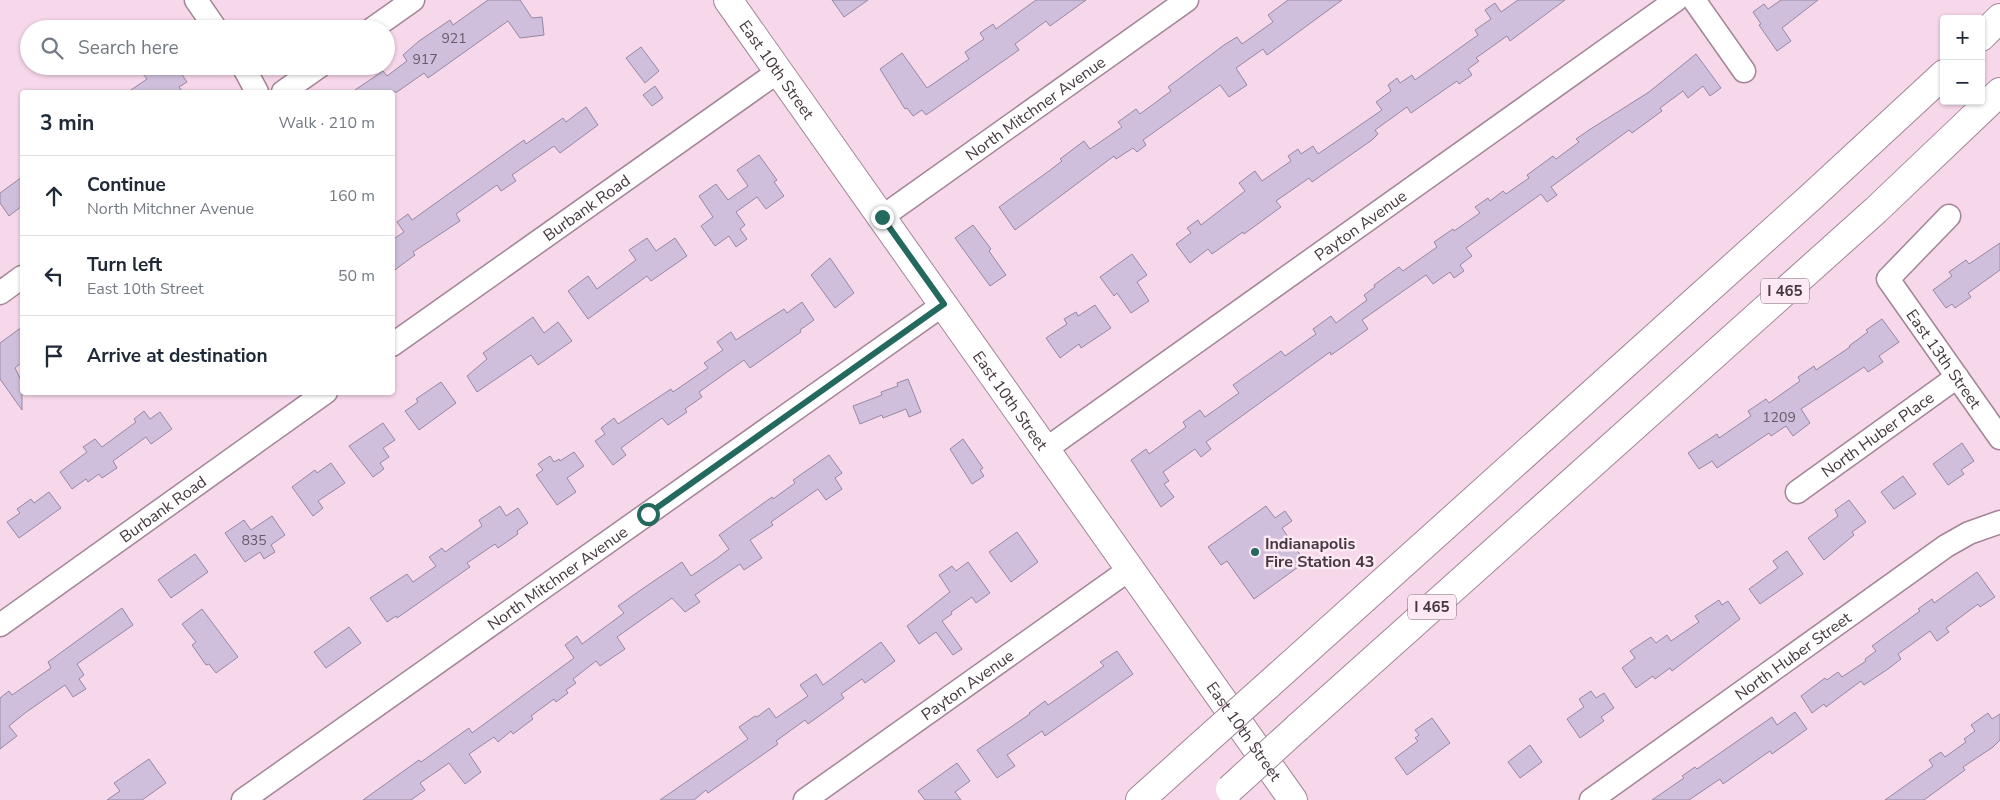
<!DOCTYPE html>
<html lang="en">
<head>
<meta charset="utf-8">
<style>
  :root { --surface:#fff; --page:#f6f6f7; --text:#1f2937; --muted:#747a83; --line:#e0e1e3 }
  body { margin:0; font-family:"Nunito Sans",sans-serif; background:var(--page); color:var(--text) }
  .controls { position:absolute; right:15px; top:15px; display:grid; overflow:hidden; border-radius:5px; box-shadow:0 1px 4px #0004 }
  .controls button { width:45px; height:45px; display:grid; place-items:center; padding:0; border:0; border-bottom:1px solid var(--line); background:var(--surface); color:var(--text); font:25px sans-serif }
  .stop { position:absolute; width:15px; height:15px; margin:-11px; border:4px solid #23695d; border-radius:50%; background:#fff }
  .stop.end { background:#23695d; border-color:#fff; box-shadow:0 1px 5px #0008 }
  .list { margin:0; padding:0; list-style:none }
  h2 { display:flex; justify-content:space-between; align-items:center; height:65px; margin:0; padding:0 20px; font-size:21px }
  h2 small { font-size:16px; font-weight:400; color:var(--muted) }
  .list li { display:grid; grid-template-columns:32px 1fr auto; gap:15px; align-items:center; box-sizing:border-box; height:80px; padding:0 20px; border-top:1px solid var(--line) }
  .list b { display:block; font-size:19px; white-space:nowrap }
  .list p { margin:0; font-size:16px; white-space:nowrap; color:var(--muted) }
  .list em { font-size:16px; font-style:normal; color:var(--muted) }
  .icon { flex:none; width:28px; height:28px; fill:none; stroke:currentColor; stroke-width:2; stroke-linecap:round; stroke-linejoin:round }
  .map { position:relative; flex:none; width:2000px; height:800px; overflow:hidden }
  .search { position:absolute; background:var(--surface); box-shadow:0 1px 4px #0004; left:20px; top:20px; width:375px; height:55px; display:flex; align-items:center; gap:12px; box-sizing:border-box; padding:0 18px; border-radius:28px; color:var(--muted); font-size:19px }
  .panel { position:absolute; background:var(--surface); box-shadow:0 1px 4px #0004; left:20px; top:90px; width:375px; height:305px; border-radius:5px }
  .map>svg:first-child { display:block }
  .building { fill:#cfbfdc; stroke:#9688a3 }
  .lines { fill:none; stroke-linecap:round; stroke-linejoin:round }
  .minor-casing { stroke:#a28597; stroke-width:25 }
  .major-casing { stroke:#a28597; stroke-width:30 }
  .highway-casing { stroke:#a28597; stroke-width:30 }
  .minor { stroke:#fff; stroke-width:22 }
  .major { stroke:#fff; stroke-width:28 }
  .highway { stroke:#fff; stroke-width:28 }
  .highway-bridge-casing { stroke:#a28597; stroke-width:30; stroke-linecap:butt }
  .highway-bridge { stroke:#fff; stroke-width:28 }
  .route { stroke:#23695d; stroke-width:6 }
  .poi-dot { fill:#23695d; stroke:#fce9f4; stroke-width:2 }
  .labels { text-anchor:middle; stroke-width:5; stroke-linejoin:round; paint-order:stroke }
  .number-label { font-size:14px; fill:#685a67 }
  .shield { fill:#fce9f4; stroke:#7c6d76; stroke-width:1 }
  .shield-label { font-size:15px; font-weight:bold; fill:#453840 }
  .street-label { font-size:16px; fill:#453840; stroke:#fce9f4 }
  .poi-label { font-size:16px; font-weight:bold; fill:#453840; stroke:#fce9f4; text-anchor:start }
</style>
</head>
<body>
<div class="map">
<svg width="2000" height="800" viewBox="0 0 2000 800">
  <rect width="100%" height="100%" fill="#f7d7ea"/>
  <path class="building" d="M488 0H520L532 18 542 17 544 35 520 38 508 21 428 78 424 73 397 92H352L383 71 387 76 407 61 403 55 419 41 450 20 453 25Z
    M832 0H868L844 17Z
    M1036 0H1086L1050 26 1046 21 1015 44 1019 50 926 115 922 110 913 116 907 108 905 109 880 69 902 53 927 88 969 59 965 52 984 39 980 33 993 24 996 29Z
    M1288 0H1342L1267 55 1263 49 1236 68 1247 85 1229 97 1220 85 1143 140 1146 145 1137 152 1133 148 1116 159 1114 156 1015 230 999 207 1049 171 1062 161 1060 159 1084 141 1090 149 1122 127 1118 122 1136 109 1140 114 1171 91 1168 87 1224 45 1237 37 1242 44 1273 22 1268 15Z
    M1518 0H1565L1510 41 1507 36 1476 58 1479 61 1468 69 1472 75 1459 84 1457 81 1411 113 1407 107 1375 130 1378 134 1372 140 1329 170 1312 182 1309 178 1276 201 1281 207 1244 234 1243 232 1212 254 1208 249 1190 263 1176 244 1191 233 1187 228 1198 220 1201 225 1245 191 1239 183 1255 171 1262 181 1291 161 1288 156 1298 149 1301 154 1313 146 1318 154 1382 110 1376 102 1391 91 1388 85 1397 78 1400 83 1412 75 1415 80 1478 35 1475 30 1491 19 1485 10 1495 3 1501 12Z
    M1781 0H1818L1782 28 1791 41 1777 51 1759 25 1761 24 1753 12 1764 4 1768 9Z
    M641 47 659 71 645 83 626 58Z
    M1696 54 1721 88 1710 96 1703 86 1688 98 1683 91 1660 108 1662 111 1632 133 1629 130 1551 187 1557 195 1547 202 1541 194 1466 248 1472 256 1460 265 1464 271 1454 278 1450 272 1433 284 1426 275 1362 320 1368 329 1331 355 1330 352 1206 442 1211 449 1201 457 1195 449 1163 472 1169 481 1164 484 1174 497 1161 507 1131 460 1146 449 1149 454 1186 427 1183 422 1200 410 1205 417 1239 393 1233 385 1281 351 1285 356 1316 334 1313 329 1331 316 1336 323 1367 300 1364 295 1375 287 1374 285 1399 267 1403 271 1437 247 1434 242 1453 229 1454 231 1480 213 1475 207 1488 198 1490 201 1503 191 1506 194 1529 178 1527 175 1553 156 1556 159 1579 142 1576 139 1589 130 1649 92Z
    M153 66H176L187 82 179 87 183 92H128L147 79 143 74Z
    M655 86 663 98 652 106 643 95Z
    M586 107 598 125 560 153 554 146 512 175 516 181 501 191 497 185 456 214 460 221 413 252 415 255 392 272V240L404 232 397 222 408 214 412 220 524 140 526 144 563 118 566 122Z
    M759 155 777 180 774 182 784 196 766 209 757 197 736 212 745 225 740 229 747 239 736 247 729 236 715 246 701 226 713 217 699 196 716 184 728 200 748 186 737 170Z
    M22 177V206L9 216 0 203V193Z
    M973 225 991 249 989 251 1006 275 990 286 955 238Z
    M647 238 656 251 675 238 687 256 651 281 647 276 588 319 568 291 588 276 597 289 636 260 629 250Z
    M2000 243V270L1968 293 1971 297 1955 308 1952 304 1946 308 1933 290 1952 276 1949 272 1966 260 1969 264Z
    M1132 254 1147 275 1137 282 1149 301 1131 313 1117 293 1114 296 1100 277Z
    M830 258 854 293 835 308 811 275Z
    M802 302 814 320 800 330 801 332 750 368 744 360 699 392 702 397 685 409 687 412 668 425 662 418 621 448 626 455 613 465 595 441 605 434 601 428 614 418 618 424 671 389 673 392 708 368 704 363 723 350 717 342 731 332 736 340 784 309 787 313Z
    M1095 305 1111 328 1081 348 1079 344 1060 358 1046 338 1067 324 1064 319 1076 312 1078 316Z
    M533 317 544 333 558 322 572 341 538 365 531 355 477 392 467 376 487 359 483 353Z
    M1882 319 1899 342 1879 356 1883 362 1868 372 1864 367 1801 409 1810 423 1793 436 1786 426 1771 436 1769 433 1717 468 1712 461 1699 469 1688 453 1717 434 1719 438 1751 416 1748 411 1766 399 1769 403 1800 381 1798 377 1814 366 1816 370 1850 347 1849 346 1868 332 1866 330Z
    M22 327V362L15 368 22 382V410L0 379V343Z
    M908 379 921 412 909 417 906 409 883 418 882 415 860 424 853 406 882 395 881 392 898 386 897 383Z
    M441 382 456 403 419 430 405 411 418 402 416 399Z
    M144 411 150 419 160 412 172 429 151 444 146 437 113 461 117 468 102 478 99 474 88 482 86 479 72 489 60 472 87 452 83 447 95 439 102 447 136 422 134 419Z
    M383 423 395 440 383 448 389 457 380 463 384 469 373 477 349 446Z
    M963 439 983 468 980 470 984 476 972 484 950 449Z
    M1962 443 1974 461 1961 470 1964 474 1948 485 1933 464Z
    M574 452 584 466 567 478 576 492 557 505 536 475 543 470 538 464 550 456 554 462 559 459 560 461Z
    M829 455 842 473 835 478 842 489 826 500 818 489 771 522 773 525 750 540 762 558 744 570 740 564 712 583 695 595 700 602 685 612 672 598 617 637 625 649 600 666 596 661 573 679 576 683 566 690 568 693 556 702 554 699 531 716 533 719 513 734 511 731 498 742 494 737 469 754 481 772 465 784 449 763 420 783 425 790 411 800H363L419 760 421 762 469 728 472 733 574 658 565 645 577 636 582 644 624 613 618 606 645 587 682 562 691 576 716 559 729 549 719 535 772 497 773 499 795 483 793 480Z
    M331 463 345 483 318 501 323 508 313 516 292 487 315 470 317 473Z
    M1903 476 1916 494 1894 509 1881 492Z
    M49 492 61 508 19 538 7 522 20 513 17 509 31 499 34 503Z
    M1849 500 1866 522 1852 532 1854 535 1824 560 1808 538 1838 516 1835 510Z
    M500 506 506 516 518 508 528 523 517 531 518 534 498 548 495 544 467 563 470 567 397 618 396 616 387 622 370 598 407 574 413 582 436 566 429 557 442 548 445 552 482 526 479 520Z
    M1266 506 1275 518 1285 511 1292 521 1282 528 1305 562 1254 599 1227 561 1221 565 1208 547Z
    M272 516 285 535 271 545 275 552 264 559 260 552 245 562 225 533 244 520 251 530Z
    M1017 532 1038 562 1011 582 989 552Z
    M1787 551 1803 574 1760 604 1749 589 1778 568 1773 561Z
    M195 554 208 572 171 598 158 580Z
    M968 562 990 593 976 603 972 597 951 612 952 614 942 621 962 649 953 655 936 632 919 644 907 626 950 592 939 575 952 566 956 571Z
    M1977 572 1995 597 1980 607 1978 604 1946 628 1949 632 1937 641 1930 631 1898 654 1901 659 1888 669 1864 685 1861 681 1826 707 1824 704 1812 713 1801 696 1825 678 1827 680 1838 672 1842 677 1866 661 1865 659 1876 651 1872 646 1920 611 1918 609 1932 599 1934 603Z
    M1719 600 1722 605 1728 601 1740 619 1672 671 1670 668 1655 679 1653 676 1636 688 1622 668 1635 658 1630 651 1651 637 1656 643 1667 635 1671 641 1699 622 1695 616Z
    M122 608 133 625 77 664 84 675 79 679 86 689 73 697 65 685 25 713 9 726 17 736 0 749V698L9 691 12 695 51 668 48 662Z
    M202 609 238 657 216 673 209 664 206 665 192 645 196 642 182 624Z
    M349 627 361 643 326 668 314 652Z
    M881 642 895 661 865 683 862 679 841 694 844 698 808 724 805 720 776 741 778 744 708 793 706 790 694 800H660L748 739 739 727 755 716 757 717 769 708 776 718 808 696 800 685 816 674 823 685Z
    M1117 651 1133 674 1045 736 1042 731 1007 755 1015 766 997 778 977 750 1030 714 1029 713 1045 701 1048 705 1067 692 1104 666 1100 662Z
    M1591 691 1596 698 1604 693 1614 708 1601 717 1604 721 1580 738 1567 719 1584 707 1579 699Z
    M1795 712 1807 729 1772 754 1770 751 1723 784 1720 779 1689 800H1652L1684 778 1682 776 1695 767 1697 769 1772 717 1777 725Z
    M1988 713 1992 719 2000 714V740L1993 747 1963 767 1965 770 1924 800H1885L1933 766 1929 760 1941 752 1945 757 1966 742 1964 739 1975 731 1971 725Z
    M1432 718 1450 743 1407 775 1395 758 1418 741 1415 738 1419 735 1415 730Z
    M1530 745 1542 762 1520 778 1508 762Z
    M149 759 166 783 142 800H107L120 791 114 783Z
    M957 763 970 781 955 792 961 800H925L918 791Z"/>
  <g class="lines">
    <defs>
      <g id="minor">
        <path d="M196 0 216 29"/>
        <path d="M1694 0 1744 71"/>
        <path d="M372 29 413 0"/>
        <path d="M243 66 257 92"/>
        <path d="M283 92 320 66"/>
        <path id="s1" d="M1949 216 1888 279 2000 438"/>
        <path id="s2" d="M882 217 1187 0"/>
        <path d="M0 293 22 277"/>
        <path id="s3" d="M392 345 779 71"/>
        <path id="s4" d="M1046 449 1676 0"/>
        <path id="s5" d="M1797 492 1957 377"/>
        <path id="s6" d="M0 625 326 392"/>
        <path id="s7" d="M243 800 944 304"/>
        <path id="s8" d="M805 800 1130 569"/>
        <path id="s9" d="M1591 800 1946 546 1969 533 2000 522"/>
      </g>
      <g id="major">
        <path id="s10" d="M728 0 1293 800"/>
      </g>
      <path id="highway" d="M1981 37 2000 18
        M1267 686 1811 197 1944 74
        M1297 728 1876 210 2000 92
        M1140 800 1200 746"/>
    </defs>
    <use href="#minor" class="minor-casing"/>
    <use href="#major" class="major-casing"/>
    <use href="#highway" class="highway-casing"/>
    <use href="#minor" class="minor"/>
    <use href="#major" class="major"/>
    <use href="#highway" class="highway"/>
    <defs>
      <path id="highway-bridge" d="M1200 746 1267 686
        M1230 789 1297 728"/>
    </defs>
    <use href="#highway-bridge" class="highway-bridge-casing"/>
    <use href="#highway-bridge" class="highway-bridge"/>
  </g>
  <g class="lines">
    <path class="route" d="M648 514 944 304 882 217"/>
  </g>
  <circle class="poi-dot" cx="1255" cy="552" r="5"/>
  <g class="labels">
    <g class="number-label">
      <text x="454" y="43">921</text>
      <text x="425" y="64">917</text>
      <text x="1779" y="422">1209</text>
      <text x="254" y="545">835</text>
    </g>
    <g class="shield">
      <rect x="1761" y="278.5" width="48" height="25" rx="4"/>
      <rect x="1408" y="594.5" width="48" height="25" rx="4"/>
    </g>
    <g class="shield-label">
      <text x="1785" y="296">I 465</text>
      <text x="1432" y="612">I 465</text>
    </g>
    <g class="street-label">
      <text dy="6" stroke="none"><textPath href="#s10" startOffset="85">East 10th Street</textPath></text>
      <text dy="6" stroke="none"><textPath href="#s2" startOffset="188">North Mitchner Avenue</textPath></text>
      <text dy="6" stroke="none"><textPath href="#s3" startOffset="238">Burbank Road</textPath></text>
      <text dy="6" stroke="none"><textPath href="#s4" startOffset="386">Payton Avenue</textPath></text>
      <text dy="6" stroke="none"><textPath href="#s1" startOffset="185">East 13th Street</textPath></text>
      <text dy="6" stroke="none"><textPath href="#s10" startOffset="490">East 10th Street</textPath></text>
      <text dy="6" stroke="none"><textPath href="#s5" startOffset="99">North Huber Place</textPath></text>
      <text dy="6" stroke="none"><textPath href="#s6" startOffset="200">Burbank Road</textPath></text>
      <text dy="6" stroke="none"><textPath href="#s7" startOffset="385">North Mitchner Avenue</textPath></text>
      <text dy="6" stroke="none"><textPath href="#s9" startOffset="248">North Huber Street</textPath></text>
      <text dy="6" stroke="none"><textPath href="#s8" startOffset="199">Payton Avenue</textPath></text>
      <text dy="6" stroke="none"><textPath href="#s10" startOffset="895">East 10th Street</textPath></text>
    </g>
    <g class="poi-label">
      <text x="1265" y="549">Indianapolis<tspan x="1265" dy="18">Fire Station 43</tspan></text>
    </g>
  </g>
</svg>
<div class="controls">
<button>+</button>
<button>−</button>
</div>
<div class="stop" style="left:648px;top:514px"></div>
<div class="stop end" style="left:882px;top:217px"></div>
<div class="search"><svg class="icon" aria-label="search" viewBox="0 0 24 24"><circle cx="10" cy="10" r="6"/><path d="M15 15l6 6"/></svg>Search here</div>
<section class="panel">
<h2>3 min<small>Walk · 210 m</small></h2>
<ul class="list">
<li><svg class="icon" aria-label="ahead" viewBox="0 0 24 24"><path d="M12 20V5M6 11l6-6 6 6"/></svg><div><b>Continue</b><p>North Mitchner Avenue</p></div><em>160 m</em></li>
<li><svg class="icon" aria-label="left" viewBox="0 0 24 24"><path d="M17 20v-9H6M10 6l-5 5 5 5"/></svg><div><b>Turn left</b><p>East 10th Street</p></div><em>50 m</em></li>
<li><svg class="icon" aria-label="arrive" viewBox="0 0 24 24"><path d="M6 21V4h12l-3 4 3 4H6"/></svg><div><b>Arrive at destination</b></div></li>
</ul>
</section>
</div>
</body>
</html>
